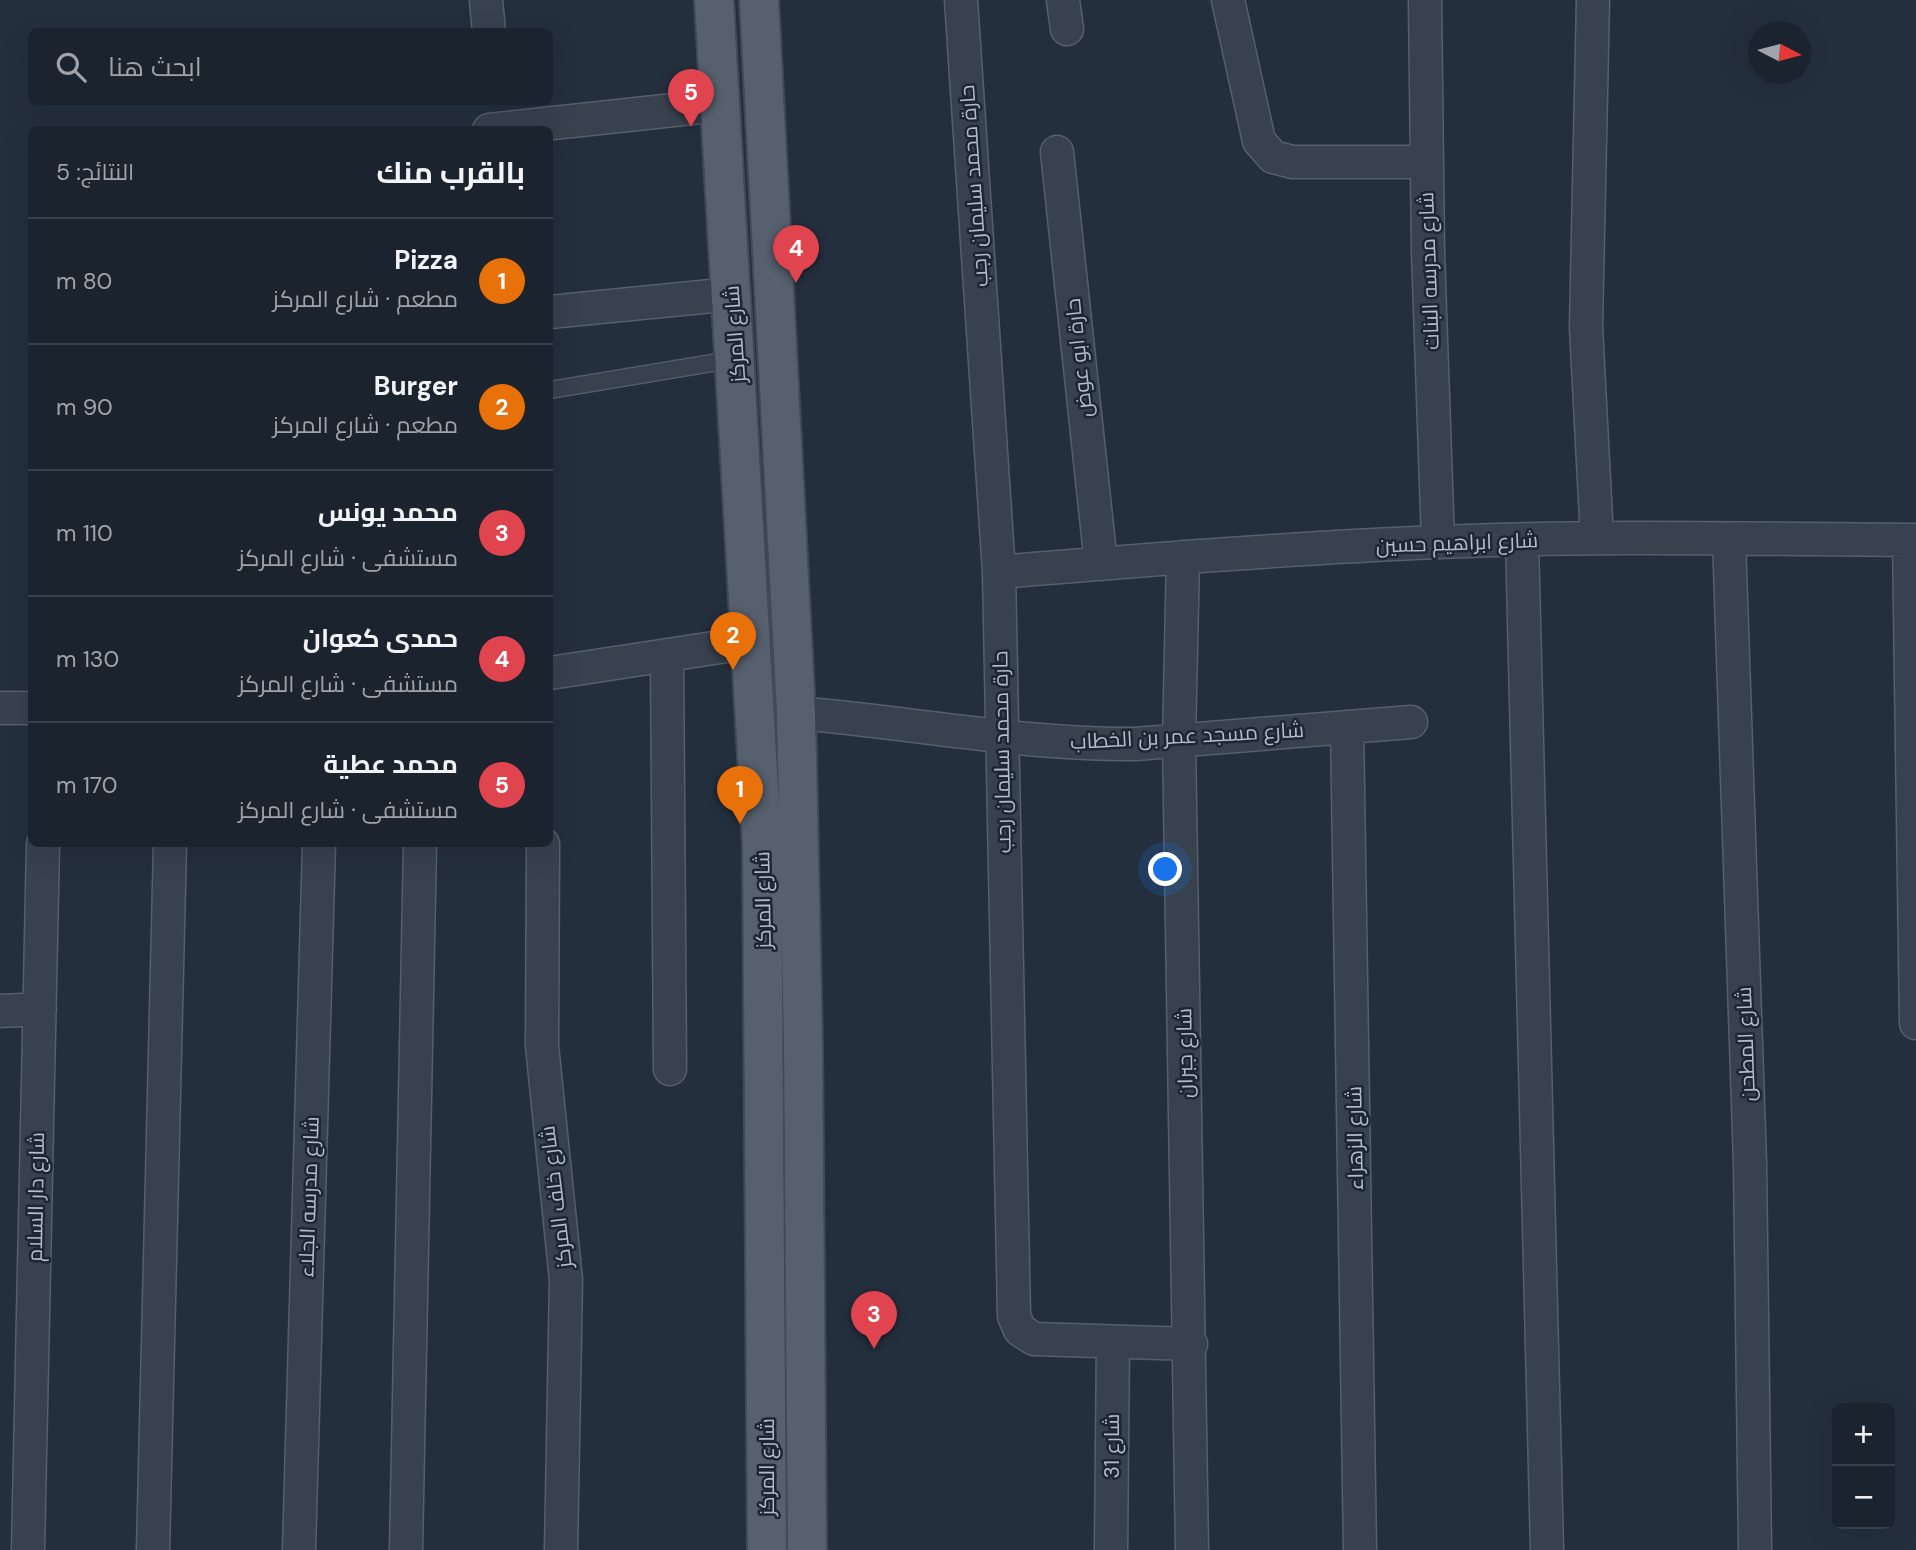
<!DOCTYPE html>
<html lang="ar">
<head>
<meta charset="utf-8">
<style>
  :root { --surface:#1b232e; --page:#282f3a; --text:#f1f3f6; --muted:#a0a4aa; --line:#39404a; --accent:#b45309 }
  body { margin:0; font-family:"DM Sans",Cairo,sans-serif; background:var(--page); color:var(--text); direction:rtl }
  .controls { position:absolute; right:21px; bottom:21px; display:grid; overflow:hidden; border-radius:10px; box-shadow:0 7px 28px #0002 }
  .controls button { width:63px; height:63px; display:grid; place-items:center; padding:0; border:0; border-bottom:2px solid var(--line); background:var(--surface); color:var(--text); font:35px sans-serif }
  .compass { position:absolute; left:1748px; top:21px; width:63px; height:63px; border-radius:50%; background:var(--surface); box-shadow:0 7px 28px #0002; rotate:96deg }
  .you { position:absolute; left:1166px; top:870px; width:24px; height:24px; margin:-18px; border:5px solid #fff; border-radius:50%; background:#1a73e8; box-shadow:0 0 0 10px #1a73e833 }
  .badge { display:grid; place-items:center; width:46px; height:46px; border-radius:50%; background:var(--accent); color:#fff; font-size:23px; font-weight:700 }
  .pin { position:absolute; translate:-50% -58px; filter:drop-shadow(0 2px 4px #0008) }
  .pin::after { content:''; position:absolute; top:37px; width:24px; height:21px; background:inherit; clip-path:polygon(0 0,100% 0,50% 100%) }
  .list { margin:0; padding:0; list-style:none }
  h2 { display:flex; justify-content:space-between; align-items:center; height:91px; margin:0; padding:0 28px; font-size:30px }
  h2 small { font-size:23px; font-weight:400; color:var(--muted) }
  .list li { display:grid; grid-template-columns:46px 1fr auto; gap:21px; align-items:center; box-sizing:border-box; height:126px; padding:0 28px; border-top:2px solid var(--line) }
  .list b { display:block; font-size:26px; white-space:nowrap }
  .list p { margin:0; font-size:23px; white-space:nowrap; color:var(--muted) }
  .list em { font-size:23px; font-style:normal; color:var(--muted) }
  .icon { flex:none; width:38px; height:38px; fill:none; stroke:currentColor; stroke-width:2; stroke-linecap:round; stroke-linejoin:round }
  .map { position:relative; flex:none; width:1916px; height:1550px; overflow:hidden; direction:ltr }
  .search { position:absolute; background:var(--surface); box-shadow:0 7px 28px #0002; left:28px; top:28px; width:525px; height:77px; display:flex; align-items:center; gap:18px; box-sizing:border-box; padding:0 24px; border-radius:10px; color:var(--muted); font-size:26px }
  .panel { position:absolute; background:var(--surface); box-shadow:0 7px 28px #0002; left:28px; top:126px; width:525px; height:721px; border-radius:10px; direction:rtl }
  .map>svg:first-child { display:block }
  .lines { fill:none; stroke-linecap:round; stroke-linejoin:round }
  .lane-casing { stroke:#565f6c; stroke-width:19 }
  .street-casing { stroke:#565f6c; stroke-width:35 }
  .primary-casing { stroke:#414a57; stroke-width:42 }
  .lane { stroke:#38414e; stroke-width:16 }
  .street { stroke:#38414e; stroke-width:32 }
  .primary { stroke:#56606e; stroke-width:38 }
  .labels { text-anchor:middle; stroke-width:5; stroke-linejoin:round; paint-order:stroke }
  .street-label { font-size:21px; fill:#b4bcc9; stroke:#1d2633 }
</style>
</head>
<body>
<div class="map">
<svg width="1916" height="1550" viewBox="0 0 1916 1550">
  <rect width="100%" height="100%" fill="#242f3e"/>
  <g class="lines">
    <defs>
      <path id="lane" d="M550 390 736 359"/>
      <path id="street" d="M486 0 489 32
        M961 0 999 572 1014 1316 1020 1330 1034 1339 1191 1344
        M1063 0 1067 29
        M1228 0 1259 141 1273 157 1293 162H1426
        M1425 0 1428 252 1438 542
        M1593 0 1586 327 1597 538
        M489 130 720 105
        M1057 152 1101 564
        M550 312 732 294
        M1729 539 1750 1163 1755 1550
        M1522 540 1547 1550
        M1909 540 1916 1023
        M1183 557 1179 740 1192 1550
        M999 572C1146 560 1292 548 1439 542 1598 535 1757 539 1916 540
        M667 655 670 1069
        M550 673 753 642
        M0 708H32
        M796 713C910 722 1021 745 1135 744L1411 722
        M1347 727 1360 1550
        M543 844 542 1046 566 1280 561 1550
        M0 1011 40 1009
        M28 1550 43 844
        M153 1550 170 844
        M299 1550 319 844
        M406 1550 420 844
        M1111 1550 1113 1342"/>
      <path id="primary" d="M714 0 762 844 767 1550
        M759 0 796 713 803 1044 807 1550"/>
    </defs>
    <use href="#lane" class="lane-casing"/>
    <use href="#street" class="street-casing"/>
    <use href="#primary" class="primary-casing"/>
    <use href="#lane" class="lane"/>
    <use href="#street" class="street"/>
    <use href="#primary" class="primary"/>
  </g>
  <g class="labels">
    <g class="street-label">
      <text transform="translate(974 186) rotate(-94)" y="7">حارة محمد سليمان رجب</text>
      <text transform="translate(1429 271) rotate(-92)" y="7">شارع مدرسه البنات</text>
      <text transform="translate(735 334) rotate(-94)" y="7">شارع المركز</text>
      <text transform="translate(1079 358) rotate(-96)" y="7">حارة ابو عوض</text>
      <text transform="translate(1457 543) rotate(-2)" y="7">شارع ابراهيم حسين</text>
      <text transform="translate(1187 736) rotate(-3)" y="7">شارع مسجد عمر بن الخطاب</text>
      <text transform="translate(1002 752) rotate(-91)" y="7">حارة محمد سليمان رجب</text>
      <text transform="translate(763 900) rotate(-91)" y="7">شارع المركز</text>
      <text transform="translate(1746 1044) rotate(-92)" y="7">شارع المطحن</text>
      <text transform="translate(1185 1053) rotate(-91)" y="7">شارع جبران</text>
      <text transform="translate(1355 1138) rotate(-91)" y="7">شارع الزهراء</text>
      <text transform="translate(36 1197) rotate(-89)" y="7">شارع دار السلام</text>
      <text transform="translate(309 1197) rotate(-88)" y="7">شارع مدرسه الجلاء</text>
      <text transform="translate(556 1197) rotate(-97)" y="7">شارع خلف المركز</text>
      <text transform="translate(1112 1446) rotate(-90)" y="7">شارع 31</text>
      <text transform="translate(767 1467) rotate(-90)" y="7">شارع المركز</text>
    </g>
  </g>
</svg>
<div class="controls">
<button>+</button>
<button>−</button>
</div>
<svg class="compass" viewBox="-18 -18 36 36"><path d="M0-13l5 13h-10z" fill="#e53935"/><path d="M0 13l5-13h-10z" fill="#a0a4aa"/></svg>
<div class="you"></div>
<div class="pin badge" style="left:740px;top:824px;background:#e8710a">1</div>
<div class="pin badge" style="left:733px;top:670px;background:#e8710a">2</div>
<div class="pin badge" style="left:874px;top:1349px;background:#e0444e">3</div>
<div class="pin badge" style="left:796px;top:283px;background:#e0444e">4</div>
<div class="pin badge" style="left:691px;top:127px;background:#e0444e">5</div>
<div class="search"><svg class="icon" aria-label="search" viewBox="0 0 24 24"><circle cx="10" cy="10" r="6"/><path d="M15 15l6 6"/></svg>ابحث هنا</div>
<section class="panel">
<h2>بالقرب منك<small>النتائج: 5</small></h2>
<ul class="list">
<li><span class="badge" style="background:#e8710a">1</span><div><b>Pizza</b><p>مطعم · شارع المركز</p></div><em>80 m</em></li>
<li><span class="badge" style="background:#e8710a">2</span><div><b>Burger</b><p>مطعم · شارع المركز</p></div><em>90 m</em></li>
<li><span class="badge" style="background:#e0444e">3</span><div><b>محمد يونس</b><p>مستشفى · شارع المركز</p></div><em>110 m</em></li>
<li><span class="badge" style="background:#e0444e">4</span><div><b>حمدى كعوان</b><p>مستشفى · شارع المركز</p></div><em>130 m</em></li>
<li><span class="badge" style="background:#e0444e">5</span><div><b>محمد عطية</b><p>مستشفى · شارع المركز</p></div><em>170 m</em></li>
</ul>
</section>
</div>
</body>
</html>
